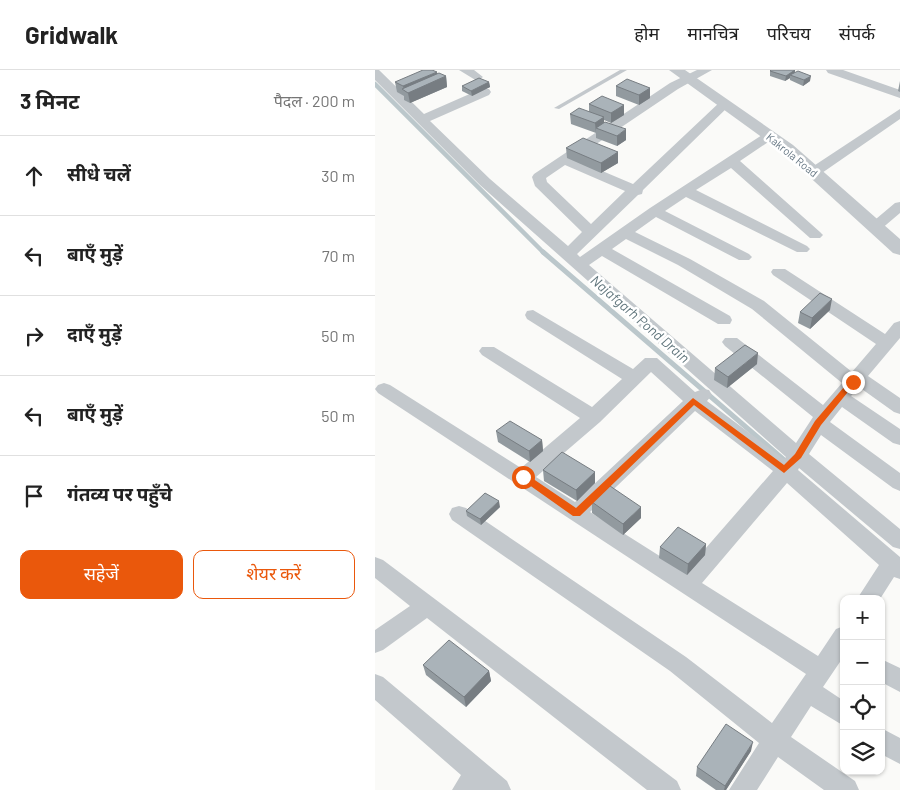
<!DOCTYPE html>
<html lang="hi">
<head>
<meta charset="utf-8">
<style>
  :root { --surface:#fff; --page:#f6f6f6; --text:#222; --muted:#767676; --line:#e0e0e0; --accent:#ea580c }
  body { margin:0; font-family:Barlow,"Noto Sans Devanagari",sans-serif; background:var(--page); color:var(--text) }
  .controls { position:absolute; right:15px; bottom:15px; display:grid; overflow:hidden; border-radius:10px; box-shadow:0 1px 4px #0004 }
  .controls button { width:45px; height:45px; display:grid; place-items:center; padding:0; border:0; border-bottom:1px solid var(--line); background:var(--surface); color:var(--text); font:25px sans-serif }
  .stop { position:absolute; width:15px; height:15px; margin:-11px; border:4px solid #ea580c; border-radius:50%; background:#fff }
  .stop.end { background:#ea580c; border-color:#fff; box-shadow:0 1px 5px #0008 }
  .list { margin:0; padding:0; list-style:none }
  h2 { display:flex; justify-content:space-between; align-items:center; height:65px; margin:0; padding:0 20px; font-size:21px }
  h2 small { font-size:16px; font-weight:400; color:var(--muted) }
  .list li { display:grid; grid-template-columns:32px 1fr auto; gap:15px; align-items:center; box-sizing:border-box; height:80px; padding:0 20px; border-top:1px solid var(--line) }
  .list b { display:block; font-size:19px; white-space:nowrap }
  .list em { font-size:16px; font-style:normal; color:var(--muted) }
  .actions { display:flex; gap:10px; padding:15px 20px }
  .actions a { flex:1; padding:11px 0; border:1px solid var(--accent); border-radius:10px; text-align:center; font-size:18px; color:var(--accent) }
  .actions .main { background:var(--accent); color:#fff }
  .icon { flex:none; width:28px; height:28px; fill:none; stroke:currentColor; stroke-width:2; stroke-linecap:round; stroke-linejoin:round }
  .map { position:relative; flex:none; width:525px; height:720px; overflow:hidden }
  header { display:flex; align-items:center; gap:30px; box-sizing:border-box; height:70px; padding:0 25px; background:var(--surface); border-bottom:1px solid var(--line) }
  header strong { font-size:24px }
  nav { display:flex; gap:28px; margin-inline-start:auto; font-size:18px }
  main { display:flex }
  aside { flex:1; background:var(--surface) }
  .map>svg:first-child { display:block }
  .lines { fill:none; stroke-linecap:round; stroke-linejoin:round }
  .stream-far1 { stroke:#bbc7cb; stroke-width:4.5 }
  .stream { stroke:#bbc7cb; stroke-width:5 }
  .service { fill:#c3c8cc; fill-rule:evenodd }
  .minor { fill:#c3c8cc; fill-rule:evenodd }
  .tertiary { fill:#c3c8cc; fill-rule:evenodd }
  .wall { fill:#929a9f }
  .shaded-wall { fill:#777d82 }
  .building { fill:#aab3b9; stroke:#777d82 }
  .route { fill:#ea580c }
  .labels { text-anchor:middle; stroke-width:5; stroke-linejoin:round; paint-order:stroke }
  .far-street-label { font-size:11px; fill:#657683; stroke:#fff }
  .water-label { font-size:14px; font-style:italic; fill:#60757c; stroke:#fff }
</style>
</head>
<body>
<header>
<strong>Gridwalk</strong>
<nav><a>होम</a><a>मानचित्र</a><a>परिचय</a><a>संपर्क</a></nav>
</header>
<main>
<aside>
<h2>3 मिनट<small>पैदल · 200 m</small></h2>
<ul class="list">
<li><svg class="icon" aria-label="ahead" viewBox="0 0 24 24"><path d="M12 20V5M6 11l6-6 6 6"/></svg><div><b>सीधे चलें</b></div><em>30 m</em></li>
<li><svg class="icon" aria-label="left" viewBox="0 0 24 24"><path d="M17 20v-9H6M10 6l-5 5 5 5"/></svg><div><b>बाएँ मुड़ें</b></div><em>70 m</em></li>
<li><svg class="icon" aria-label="right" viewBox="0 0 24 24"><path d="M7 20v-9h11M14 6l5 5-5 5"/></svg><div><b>दाएँ मुड़ें</b></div><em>50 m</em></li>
<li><svg class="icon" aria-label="left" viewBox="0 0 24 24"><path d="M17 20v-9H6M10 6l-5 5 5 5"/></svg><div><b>बाएँ मुड़ें</b></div><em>50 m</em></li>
<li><svg class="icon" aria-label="arrive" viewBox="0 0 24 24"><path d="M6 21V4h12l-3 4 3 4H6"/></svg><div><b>गंतव्य पर पहुँचे</b></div></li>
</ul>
<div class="actions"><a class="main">सहेजें</a><a>शेयर करें</a></div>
</aside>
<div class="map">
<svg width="525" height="720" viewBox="0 0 525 720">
  <rect width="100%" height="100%" fill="#fafaf8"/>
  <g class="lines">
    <path class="stream-far1" d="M0 14 169 183"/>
    <path class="stream" d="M168 182 408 389"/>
    <path class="service" d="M245 0H252L184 39 179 38Z"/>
    <path class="minor" d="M0 0H4L49 44 106 19H114L116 22 114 25 55 51 115 109 193 176 207 162 160 116 157 107 159 104 295 13 322 0H337L303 19 199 89 258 114 346 31H354L356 34 268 120 267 124 263 125 202 184 205 187 275 138 390 63 395 62 402 66 365 91 445 162 448 165 445 168H435L356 98 321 120 432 176 435 179 432 182H422L311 127 290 141 374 184 377 187 374 190H364L281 147 260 162 315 189 389 231 477 302 501 274 398 205 396 202 398 199H410L510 264 519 253 525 251V268L493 306 525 328V344L519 342 484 317 476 326 525 359V375L518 373 467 337 455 352 525 403V421L518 418 446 365 434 384 525 459V479L518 477 424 398 423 400 525 487V509L519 507 505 529H482L504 495 412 413 327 513 443 586 461 559 469 556V586L448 617 469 631V656L436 636 416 667 480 711 484 720H449L403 687 382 720H354L384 673 295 601 77 450 74 444 77 438 84 436 91 438 311 587 397 653 431 604 3 323 0 319 3 315 9 313 15 315 146 398 205 348 107 285 104 281 107 277H119L217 337 247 309 152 249 150 245 152 241 158 240 258 299 270 288H282L320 322 328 319 334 320 337 325 332 331 409 389 411 387 105 115 0 10ZM190 95 250 121 216 154 172 112 171 108ZM251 169 303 195 377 239 467 313 448 335 362 268H350L347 272 350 276 438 347 421 373 214 195 227 186 343 254H355L357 250 355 246 237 179ZM276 302 308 331 200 432 161 407 225 352ZM320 341 398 401 310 502 215 442Z
      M84 0H99L108 7 102 11Z
      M451 0H468L525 20V28L453 3Z
      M525 39V49L444 105H434L432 102 434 99Z
      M525 132V143L505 160H495L493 157 495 154 520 133Z
      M0 487 8 490 302 711 306 720H272L52 548 8 580 0 583V560L35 536 0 508Z
      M506 589 525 598V622L506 612Z
      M0 604 8 607 132 711 136 720H77L86 705 0 630Z
      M506 658 525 668V694L506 684Z"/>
    <path class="tertiary" d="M294 0H310L418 75 525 169V185L518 183 406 81Z"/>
  </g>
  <path class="wall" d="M420 0V3L435 11 428 16 415 10V8L410 11 395 6V1Z
    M62 4 71 6 72 17 35 33 29 30V26L22 22 20 12Z
    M525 11V22L523 21Z
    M114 12 115 17 97 26 87 21V16Z
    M241 16 275 18V28L264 35 241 26Z
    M214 34 249 35V45L236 53 229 50V53L251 70 242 76 221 68V63L196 54 195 44 214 41Z
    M191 78 243 82V93L226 103 192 88Z
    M455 240 435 259 423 253 425 242Z
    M382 294 352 318 339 310 340 298Z
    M121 361 167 370 168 381 155 392 123 372Z
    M168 400 220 402V413L202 431 169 411Z
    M217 432 266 448 248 465 217 443Z
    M125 437 106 455 92 446 91 441Z
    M331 474 330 485 312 505 284 488 285 477Z
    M48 595 114 601 116 611 91 637 51 605Z
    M376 681 351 720H341L321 706 322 697Z"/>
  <path class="shaded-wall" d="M420 0 419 5H415V8L410 11 411 6Z
    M62 2 63 10 71 6 72 17 35 33 33 23 29 20 28 16Z
    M436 6 435 11 428 16 429 10Z
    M114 12 115 17 97 26 96 21Z
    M275 18V28L264 35V25Z
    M249 35V45L236 53V43Z
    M229 47V57L221 58V63L220 53Z
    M251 59V70L242 76V66Z
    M243 82V93L226 103V93Z
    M457 229 455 240 435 259 437 248Z
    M383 283 382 294 352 318 353 307Z
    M167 370 168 381 155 392 154 381Z
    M220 402V413L202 431 201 420Z
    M124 431 125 437 106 455 105 449Z
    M266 437V448L248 465V454Z
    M331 474 330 485 312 505 313 494Z
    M114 601 116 611 91 637 89 627Z
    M378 672 376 681 351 720H349L350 716Z"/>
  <path class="building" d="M48 0H57L62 2 28 16 20 12Z
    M396 0H420L411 6 395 1Z
    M423 1 436 6 429 10 415 5Z
    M64 3 71 6 33 23 27 19Z
    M104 8 114 12 96 21 87 16Z
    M252 9 275 18 264 25 241 16Z
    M227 26 249 35 236 43 214 34Z
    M204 38 229 47 220 53 195 44Z
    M230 52 251 59 242 66 221 58Z
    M208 68 243 82 226 93 191 78Z
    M445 223 457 229 437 248 425 242Z
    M370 275 383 283 353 307 340 298Z
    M135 351 167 370 154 381 121 361Z
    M187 382 220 402 201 420 168 400Z
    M235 416 266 437 248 454 217 432Z
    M110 423 124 431 105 449 91 441Z
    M303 457 331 474 313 494 285 477Z
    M74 570 114 601 89 627 48 595Z
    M351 654 378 672 350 716 322 697Z"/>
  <path class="route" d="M475 310 481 312 446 355 426 388 409 403 319 335 205 446H198L143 407 145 404H151L201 438 318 328 409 395 420 384 440 351Z"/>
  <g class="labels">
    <g class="far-street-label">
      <text transform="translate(417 85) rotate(39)" y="4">Kakrola Road</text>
    </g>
    <g class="water-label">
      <text transform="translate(265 249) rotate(41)" y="5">Najafgarh Pond Drain</text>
    </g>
  </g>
</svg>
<div class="controls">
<button>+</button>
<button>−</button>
<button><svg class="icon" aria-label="locate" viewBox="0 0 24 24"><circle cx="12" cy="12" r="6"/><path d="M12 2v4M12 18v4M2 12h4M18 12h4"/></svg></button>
<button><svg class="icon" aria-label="layers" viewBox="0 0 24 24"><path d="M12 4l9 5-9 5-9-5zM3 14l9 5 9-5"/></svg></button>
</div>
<div class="stop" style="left:148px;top:407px"></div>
<div class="stop end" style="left:478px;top:312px"></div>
</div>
</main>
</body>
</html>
